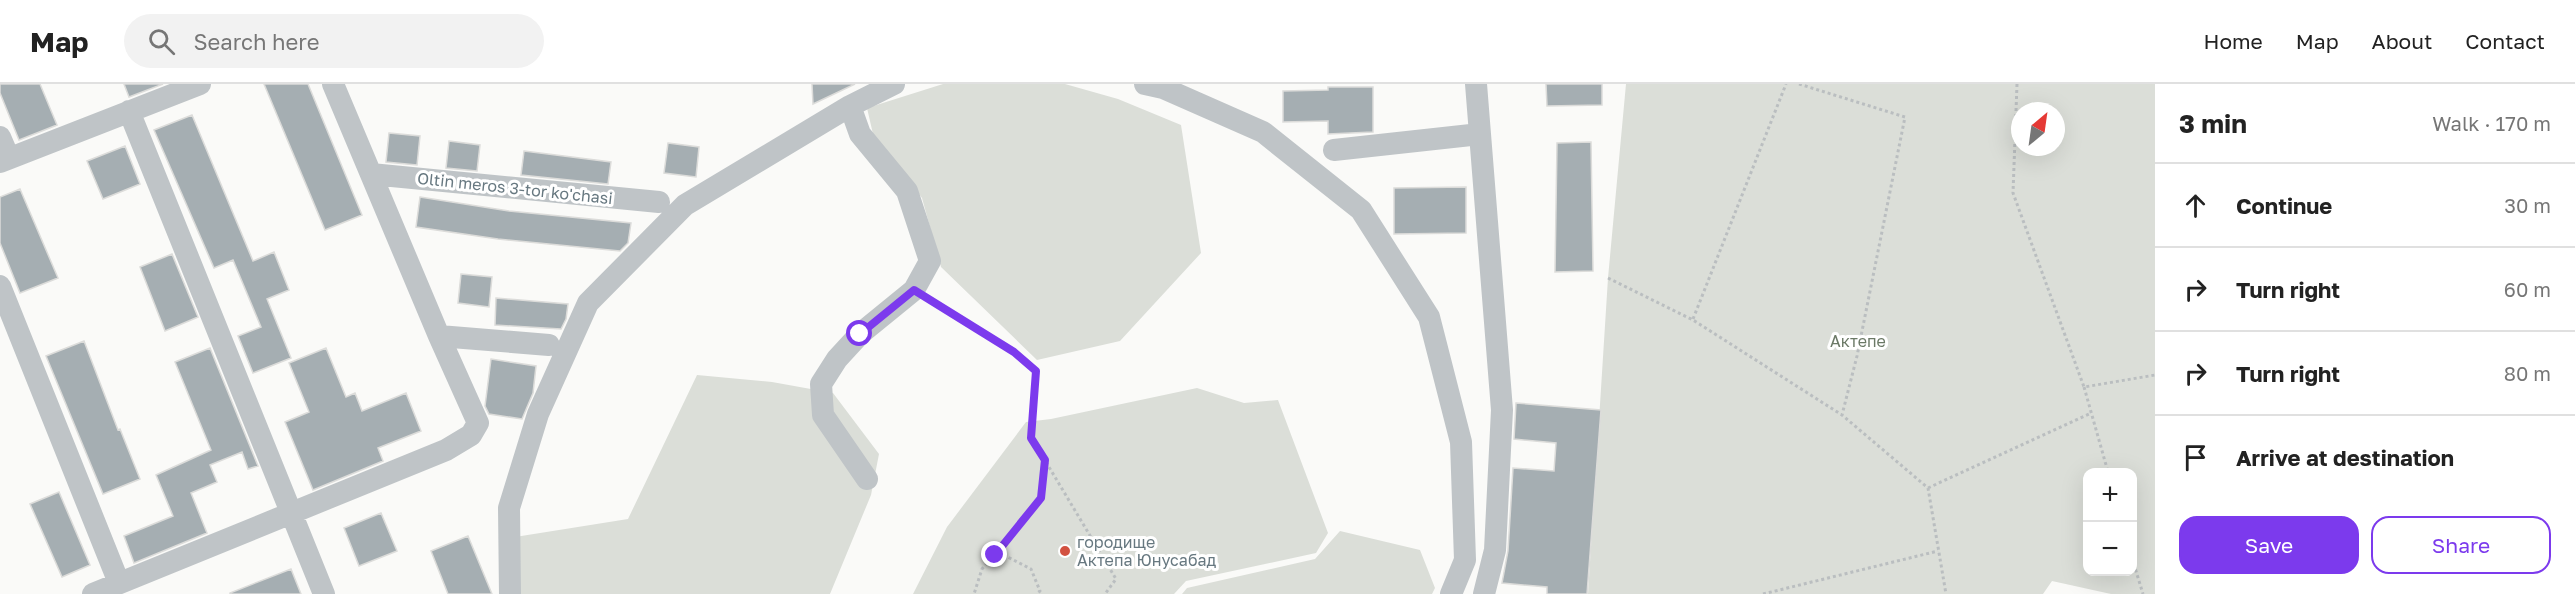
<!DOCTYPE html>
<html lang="en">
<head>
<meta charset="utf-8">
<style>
  :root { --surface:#fff; --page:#f2f2f2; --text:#222; --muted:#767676; --line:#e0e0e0; --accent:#7c3aed }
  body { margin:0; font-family:"Golos Text",sans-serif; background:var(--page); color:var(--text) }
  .controls { position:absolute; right:18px; bottom:18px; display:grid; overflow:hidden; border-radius:12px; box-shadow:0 6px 24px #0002 }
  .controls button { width:54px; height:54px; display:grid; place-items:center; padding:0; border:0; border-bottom:2px solid var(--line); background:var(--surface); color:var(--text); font:30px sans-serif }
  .compass { position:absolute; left:2011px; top:18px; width:54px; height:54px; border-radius:50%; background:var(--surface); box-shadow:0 6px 24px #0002; rotate:29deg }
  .stop { position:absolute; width:18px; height:18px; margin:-14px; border:4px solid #7c3aed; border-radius:50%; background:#fff }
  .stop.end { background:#7c3aed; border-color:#fff; box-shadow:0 2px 6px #0008 }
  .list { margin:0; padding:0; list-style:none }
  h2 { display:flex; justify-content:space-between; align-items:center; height:78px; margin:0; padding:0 24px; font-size:26px }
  h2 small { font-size:20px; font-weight:400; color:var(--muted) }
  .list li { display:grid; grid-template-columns:39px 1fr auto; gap:18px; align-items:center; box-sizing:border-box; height:84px; padding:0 24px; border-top:2px solid var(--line) }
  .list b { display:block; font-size:22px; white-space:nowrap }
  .list em { font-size:20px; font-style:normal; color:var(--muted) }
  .actions { display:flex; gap:12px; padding:18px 24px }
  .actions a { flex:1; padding:14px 0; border:2px solid var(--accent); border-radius:18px; text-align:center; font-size:21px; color:var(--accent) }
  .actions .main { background:var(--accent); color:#fff }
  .icon { flex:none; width:33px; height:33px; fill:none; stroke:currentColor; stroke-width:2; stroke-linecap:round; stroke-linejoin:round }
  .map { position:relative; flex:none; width:2155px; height:510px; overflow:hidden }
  header { display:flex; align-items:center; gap:36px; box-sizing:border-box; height:84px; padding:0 30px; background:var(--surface); border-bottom:2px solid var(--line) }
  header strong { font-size:28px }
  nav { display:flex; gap:33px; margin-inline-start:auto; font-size:21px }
  .search { width:420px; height:54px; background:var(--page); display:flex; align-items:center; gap:15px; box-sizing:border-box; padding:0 21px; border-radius:33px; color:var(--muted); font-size:22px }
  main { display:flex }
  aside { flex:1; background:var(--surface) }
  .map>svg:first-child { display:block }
  .green { fill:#dbded8; fill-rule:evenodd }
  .building { fill:#a5aeb2; stroke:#dcdcda; stroke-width:1.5 }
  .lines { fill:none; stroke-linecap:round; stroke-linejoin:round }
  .path { stroke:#babec0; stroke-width:3; stroke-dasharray:3 3; stroke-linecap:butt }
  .minor { stroke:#bfc4c7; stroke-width:22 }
  .route { stroke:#7c3aed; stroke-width:8 }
  .poi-dot { fill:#d25140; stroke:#fff; stroke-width:2 }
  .labels { text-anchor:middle; stroke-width:6; stroke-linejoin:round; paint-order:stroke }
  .street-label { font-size:16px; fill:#677880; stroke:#fff }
  .park-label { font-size:16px; fill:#6b7966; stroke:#fff }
  .poi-label { font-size:16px; fill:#677880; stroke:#fff; text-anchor:start }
</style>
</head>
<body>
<header>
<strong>Map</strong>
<div class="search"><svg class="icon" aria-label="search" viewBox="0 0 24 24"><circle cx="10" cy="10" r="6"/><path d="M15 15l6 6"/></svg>Search here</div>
<nav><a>Home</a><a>Map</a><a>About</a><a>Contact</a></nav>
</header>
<main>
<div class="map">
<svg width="2155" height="510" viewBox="0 0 2155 510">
  <rect width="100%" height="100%" fill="#fafaf8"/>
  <path class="green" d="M943 0H1065L1118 15 1181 41 1201 169 1120 257 1037 276 941 183 922 114 873 50 867 24Z
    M1626 0H2155V510H2111L2052 497 2043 510H1588L1608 194ZM2020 27H2056V63H2020ZM2132 388V488H2088V388Z
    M697 291 772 298 833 309 879 370 871 411 830 510H518L515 453 628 435Z
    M1197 304 1244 319 1278 316 1328 449 1316 469 1186 497 1174 510H913L947 443 1026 338 1051 335Z
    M1340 447 1420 466 1435 504 1432 510H1182L1187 504 1315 475Z"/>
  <path class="building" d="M0 0H40L57 41 19 56 0 9Z
    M124 0H163L129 13Z
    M264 0H308L362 131 325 146Z
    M812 0H855L813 20Z
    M1546 0H1602V21L1547 22Z
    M1328 3H1373V48L1328 50V37L1283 38V7L1328 6Z
    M192 31 253 177 274 168 289 206 267 215 291 274 253 289 238 252 261 243 233 176 214 184 154 46Z
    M389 49 420 52 417 81 386 78Z
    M449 57 480 61 477 87 446 84Z
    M1591 58 1593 187 1555 188 1557 59Z
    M668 59 699 63 696 93 664 89Z
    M125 62 140 100 103 115 87 77Z
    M524 67 611 78 608 100 521 91Z
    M1466 103V149L1394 150V104Z
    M20 105 58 194 20 209 0 159V113Z
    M420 113 509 127 631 139 628 159 620 167 498 155 416 143Z
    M172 170 198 233 165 247 140 183Z
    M461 190 492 193 489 223 458 219Z
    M496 214 568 220 566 235 561 245 495 241Z
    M84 257 118 346 120 345 140 395 103 410 46 272Z
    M210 264 258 382 248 385 242 368 210 381 217 398 191 409 207 449 134 479 124 452 173 432 156 391 211 366 175 278Z
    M326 264 346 313 355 309 362 327 406 309 421 347 378 364 383 377 313 406 285 338 309 328 289 279Z
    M491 275 536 282 533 309 522 335 489 330 485 322Z
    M1516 319 1601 326 1587 510H1547V503L1502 499 1508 467 1513 384 1554 387 1556 359 1514 355Z
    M59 408 90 481 62 493 30 420Z
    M381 429 397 467 359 482 344 444Z
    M468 452 492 510H448L431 467Z
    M291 485 301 510H230V509Z"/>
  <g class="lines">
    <path class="path" d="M1799 0 1905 33 1857 272 1842 331
      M2017 0 2013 109 2084 303 2155 291
      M1608 194 1693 236 1842 331 1928 404 1946 510
      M931 217 1014 268 1036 287 1031 354 1045 376 1041 414 982 485 974 510
      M1693 235 1786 0
      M2084 303 2108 388
      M1046 378 1116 495 1105 510
      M1928 404 2091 329
      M998 468 1031 485 1040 507 1036 510
      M2132 474 2143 510
      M1763 510 1938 467"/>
    <path class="minor" d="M333 0 439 252 549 261
      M1145 0 1163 4 1263 48 1361 126 1429 233 1461 358 1465 476 1451 510
      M1476 0 1502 326 1495 466 1484 510
      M850 22 860 50 907 107 930 177 914 206 860 250 837 275 821 300 823 331 867 395
      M129 27 324 510
      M0 53 9 74
      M1334 66 1480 50
      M0 78 200 0
      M371 90 659 118
      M0 202 119 499
      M93 510 446 366 471 351 478 339 439 252
      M510 510 509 424 538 330 588 219 685 121 850 22 894 0"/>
  </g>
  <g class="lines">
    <path class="route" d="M860 250 914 206 1014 268 1036 287 1031 354 1045 376 1041 414 995 471"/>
  </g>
  <circle class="poi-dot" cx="1065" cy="467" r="6"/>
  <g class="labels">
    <g class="street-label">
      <text transform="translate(515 104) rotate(6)" y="6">Oltin meros 3-tor ko'chasi</text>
    </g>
    <g class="park-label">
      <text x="1858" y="263">Актепе</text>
    </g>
    <g class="poi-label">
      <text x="1077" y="464">городище<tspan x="1077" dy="18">Актепа Юнусабад</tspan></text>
    </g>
  </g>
</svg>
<div class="controls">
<button>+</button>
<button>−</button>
</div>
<svg class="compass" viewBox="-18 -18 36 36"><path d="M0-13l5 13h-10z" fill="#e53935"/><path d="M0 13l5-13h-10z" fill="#767676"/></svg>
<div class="stop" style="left:860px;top:250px"></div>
<div class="stop end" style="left:995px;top:471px"></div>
</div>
<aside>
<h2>3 min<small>Walk · 170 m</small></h2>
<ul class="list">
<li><svg class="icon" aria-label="ahead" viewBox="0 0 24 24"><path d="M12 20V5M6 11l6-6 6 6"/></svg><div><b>Continue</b></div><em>30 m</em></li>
<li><svg class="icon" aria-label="right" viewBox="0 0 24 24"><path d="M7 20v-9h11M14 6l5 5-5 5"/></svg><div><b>Turn right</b></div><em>60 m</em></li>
<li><svg class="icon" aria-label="right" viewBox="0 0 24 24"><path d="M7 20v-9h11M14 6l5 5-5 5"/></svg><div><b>Turn right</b></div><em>80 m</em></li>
<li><svg class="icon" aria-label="arrive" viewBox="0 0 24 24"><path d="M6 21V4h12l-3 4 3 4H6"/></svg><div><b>Arrive at destination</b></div></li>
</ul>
<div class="actions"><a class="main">Save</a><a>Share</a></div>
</aside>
</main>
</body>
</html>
